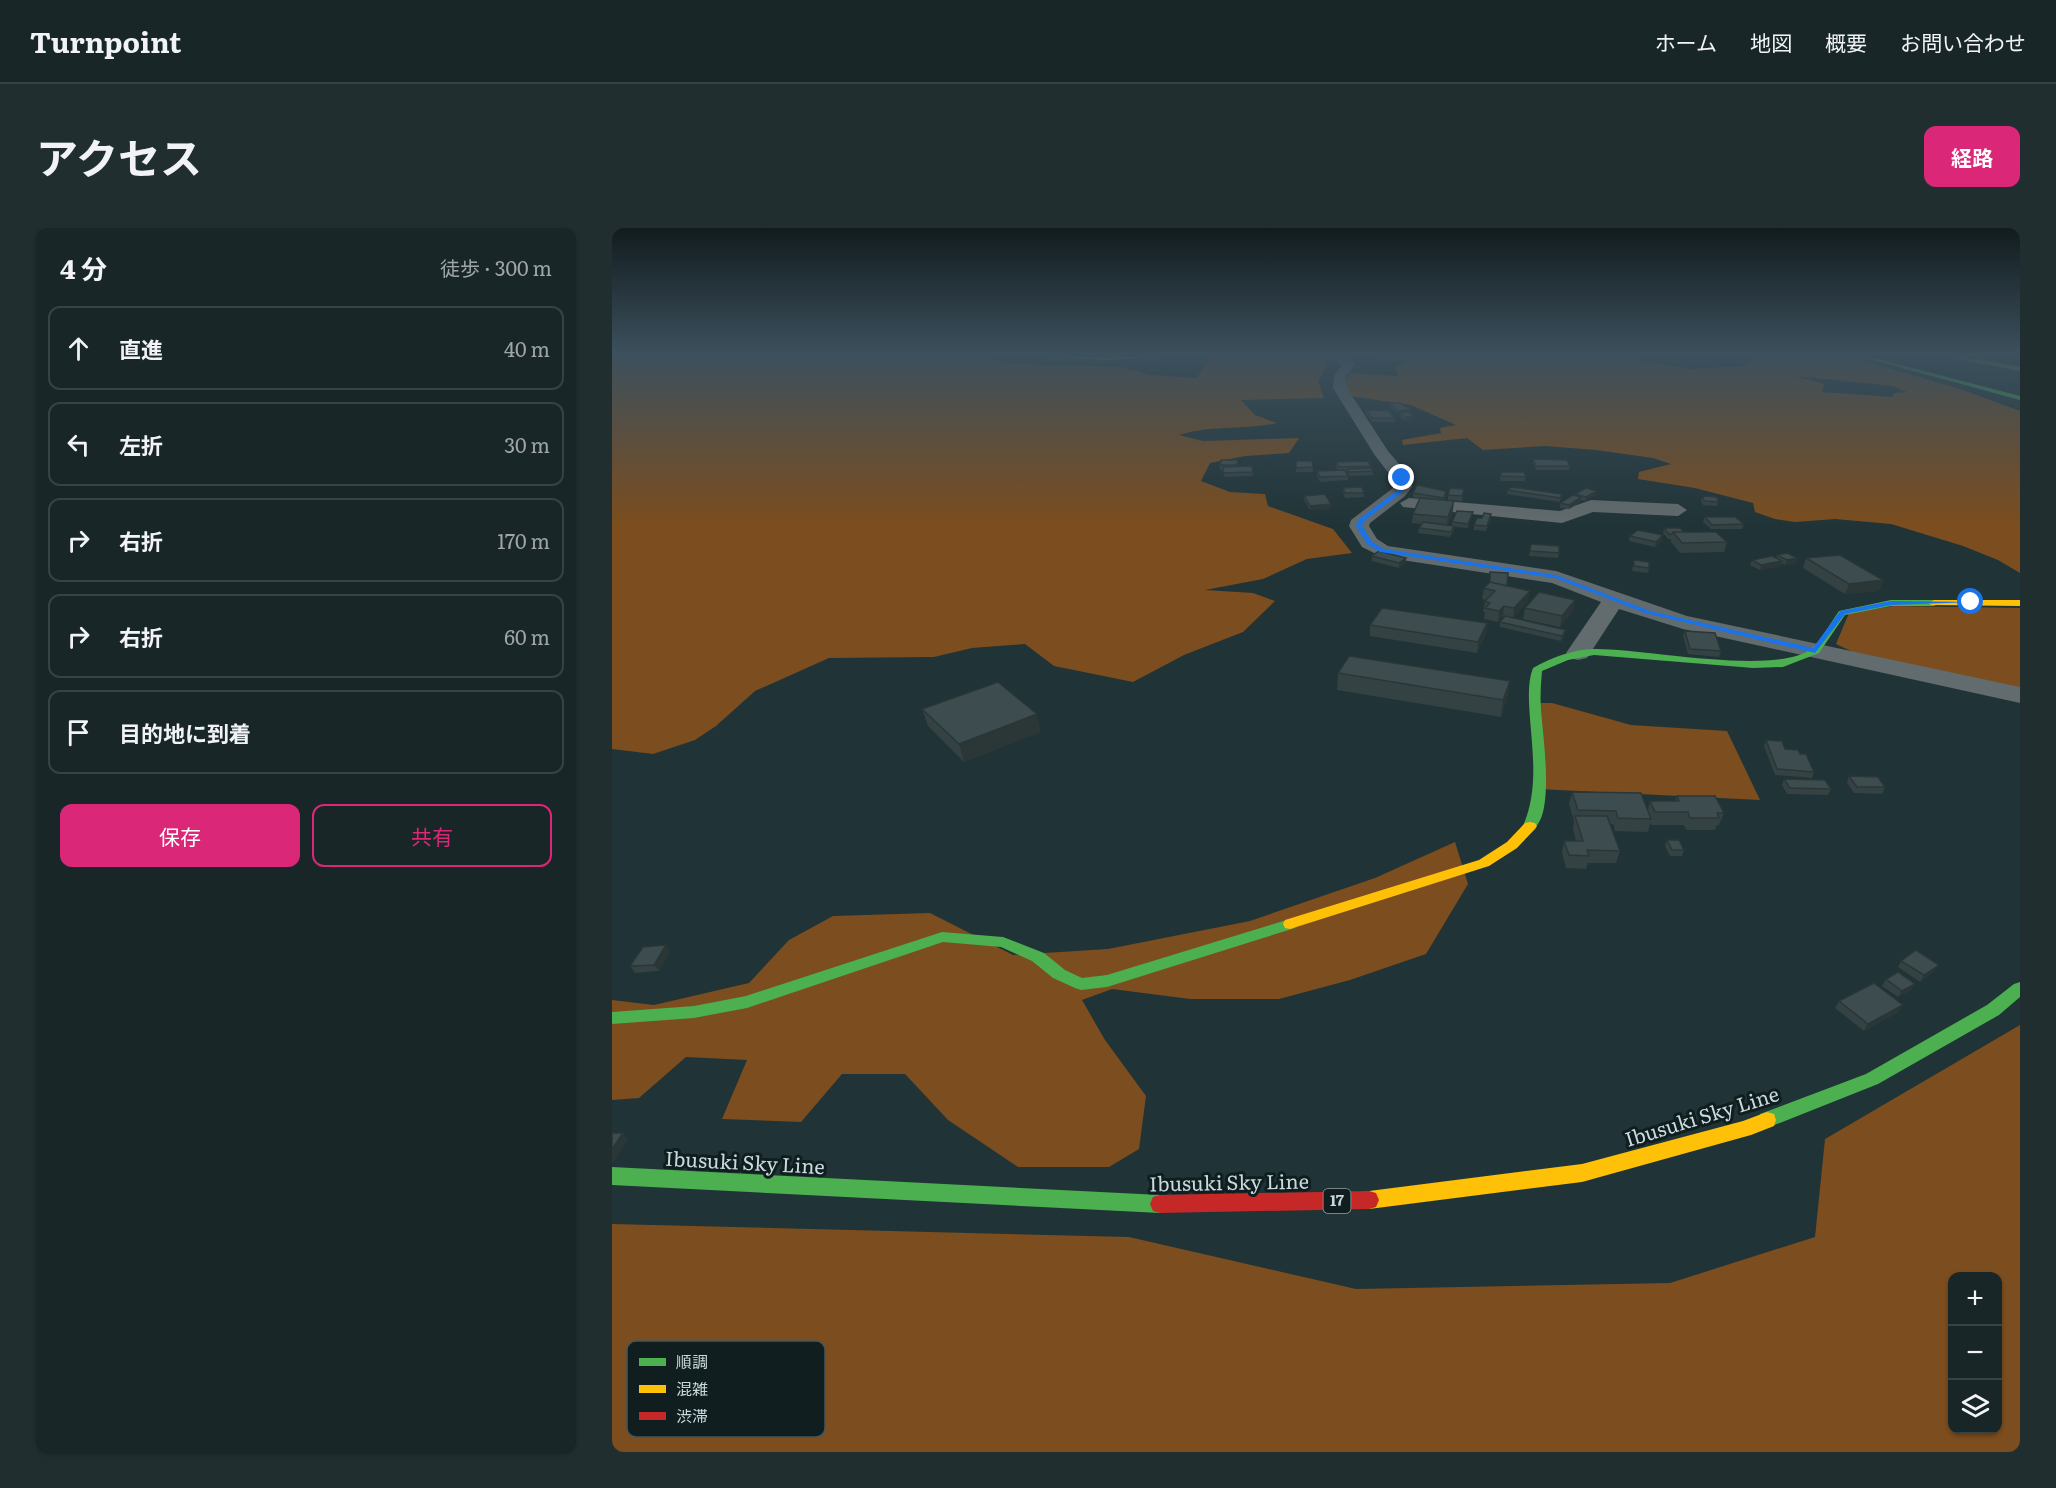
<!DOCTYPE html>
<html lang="ja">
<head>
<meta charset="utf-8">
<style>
  :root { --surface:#182628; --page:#212e30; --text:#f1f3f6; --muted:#9fa5a8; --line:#364345; --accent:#db2777 }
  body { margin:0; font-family:Literata,"Noto Sans JP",serif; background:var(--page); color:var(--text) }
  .controls { position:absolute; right:18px; bottom:18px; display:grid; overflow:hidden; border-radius:12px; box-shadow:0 2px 4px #0004 }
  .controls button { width:54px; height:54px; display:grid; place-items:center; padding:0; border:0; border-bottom:2px solid var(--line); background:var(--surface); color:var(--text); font:30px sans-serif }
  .stop { position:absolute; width:18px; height:18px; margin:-14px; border:4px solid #1a73e8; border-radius:50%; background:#fff }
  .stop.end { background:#1a73e8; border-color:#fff; box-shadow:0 2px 6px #0008 }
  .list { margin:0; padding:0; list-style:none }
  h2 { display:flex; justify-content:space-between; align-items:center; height:78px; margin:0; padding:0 24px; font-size:26px }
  h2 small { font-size:20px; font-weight:400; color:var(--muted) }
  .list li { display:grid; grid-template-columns:39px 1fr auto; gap:18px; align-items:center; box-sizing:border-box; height:84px; margin:0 12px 12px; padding:0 12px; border:2px solid var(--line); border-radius:12px }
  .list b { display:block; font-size:22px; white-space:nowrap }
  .list em { font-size:20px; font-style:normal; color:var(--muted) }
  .actions { display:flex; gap:12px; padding:18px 24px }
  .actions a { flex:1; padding:14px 0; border:2px solid var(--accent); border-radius:12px; text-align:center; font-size:21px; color:var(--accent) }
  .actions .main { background:var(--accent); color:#fff }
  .icon { flex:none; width:33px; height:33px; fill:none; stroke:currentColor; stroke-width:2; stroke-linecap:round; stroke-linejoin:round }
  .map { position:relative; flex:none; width:1408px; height:1224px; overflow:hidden; border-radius:12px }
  header { display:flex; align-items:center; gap:36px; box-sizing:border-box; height:84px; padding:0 30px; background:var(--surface); border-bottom:2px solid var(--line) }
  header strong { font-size:28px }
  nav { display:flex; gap:33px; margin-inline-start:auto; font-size:21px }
  .intro { display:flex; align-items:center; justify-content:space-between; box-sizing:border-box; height:144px; padding:0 36px }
  h1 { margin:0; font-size:42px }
  .button { padding:15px 27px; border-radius:12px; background:var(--accent); color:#fff; font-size:21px; font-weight:700 }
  main { display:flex; gap:36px; padding:0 36px }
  aside { flex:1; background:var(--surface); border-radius:12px; box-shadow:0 2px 4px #0004 }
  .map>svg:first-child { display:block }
  .forest { fill:#7c4d1e; fill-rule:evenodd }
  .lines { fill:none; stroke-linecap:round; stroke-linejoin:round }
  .street { fill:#626b6d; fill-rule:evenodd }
  .fast { fill:#4caf50; fill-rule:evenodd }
  .slow { fill:#ffc107; fill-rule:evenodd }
  .jam { fill:#c62828; fill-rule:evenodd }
  .wall { fill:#344244 }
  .shaded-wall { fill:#2b3637 }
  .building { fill:#3d4d4f; stroke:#2b3637; stroke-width:1.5 }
  .route { fill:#1a73e8 }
  .labels { text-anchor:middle; stroke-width:6; stroke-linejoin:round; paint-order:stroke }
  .shield { fill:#101e20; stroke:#91a2a4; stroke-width:1.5 }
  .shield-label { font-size:15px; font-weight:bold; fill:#c8dadd }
  .near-street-label { font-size:20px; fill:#c8dadd; stroke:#101e20 }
  .key { fill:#101e20; stroke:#475659; stroke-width:1.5 }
  .key-label { font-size:16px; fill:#c8dadd }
</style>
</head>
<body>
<header>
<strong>Turnpoint</strong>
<nav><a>ホーム</a><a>地図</a><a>概要</a><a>お問い合わせ</a></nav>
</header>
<div class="intro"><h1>アクセス</h1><a class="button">経路</a></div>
<main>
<aside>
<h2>4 分<small>徒歩 · 300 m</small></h2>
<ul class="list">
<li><svg class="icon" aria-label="ahead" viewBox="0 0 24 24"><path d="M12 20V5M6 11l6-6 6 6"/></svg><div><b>直進</b></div><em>40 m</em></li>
<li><svg class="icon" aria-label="left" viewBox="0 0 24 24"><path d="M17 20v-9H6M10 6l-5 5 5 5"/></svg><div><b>左折</b></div><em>30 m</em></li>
<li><svg class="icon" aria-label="right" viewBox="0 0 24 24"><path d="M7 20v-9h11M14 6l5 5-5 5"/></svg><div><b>右折</b></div><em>170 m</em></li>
<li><svg class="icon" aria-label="right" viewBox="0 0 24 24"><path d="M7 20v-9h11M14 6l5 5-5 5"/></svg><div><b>右折</b></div><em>60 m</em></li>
<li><svg class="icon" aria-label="arrive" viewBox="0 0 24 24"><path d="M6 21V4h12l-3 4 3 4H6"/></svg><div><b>目的地に到着</b></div></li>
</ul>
<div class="actions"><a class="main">保存</a><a>共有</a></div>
</aside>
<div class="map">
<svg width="1408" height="1224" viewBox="0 0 1408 1224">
  <rect width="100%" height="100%" fill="#203336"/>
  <path class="forest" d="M15 127H362L401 136 508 139 538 147 585 150 599 127H705L715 136 706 153 712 170 629 172 643 187 665 195C633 202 598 197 567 207L591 213 687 210 677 225 633 228 598 235 589 253 618 264 653 266 656 278 721 301 740 325 695 331 651 351 593 362 641 365 663 373 631 404 572 427 521 454 442 438 413 416 360 420 322 429 217 430 143 463 104 498 83 512 41 526 0 521V129Z
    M795 127H994L1079 141 1133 138 1138 133 1167 128 1231 127 1345 160 1408 183V345L1386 332 1351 318 1279 296 1223 291 1183 294 1163 291 1143 284 1141 275 1083 260 1026 251 1027 244 1059 236 1041 230 984 222 933 218 871 222 855 210 791 217 790 212 829 205 828 200 844 197 799 177 738 168 733 155 737 145 786 148 783 140 794 134 797 128ZM1184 148 1281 158 1295 164 1283 165 1280 169 1210 164 1212 156Z
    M1282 378 1408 380V462L1243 425 1224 416 1237 385Z
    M919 475H940L1019 497 1115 503 1148 572 926 561Z
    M843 614 856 656 814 726 738 752 667 771H578L500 761 470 772 493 812 534 868 527 921 497 939H406L336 892 293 846H230L189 894 110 891 135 832 74 829 27 870 0 872V772L42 777 137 755 177 712 221 688 318 685 401 727 496 721 638 693 763 650Z
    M1408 797V1224H0V996L517 1009 744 1061 1058 1055 1203 1009 1213 911ZM1340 1048H1386V1202H1340Z"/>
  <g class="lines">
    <path class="street" d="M718 127H732L743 136 734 148 735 160 776 223 799 250 800 259 793 268 758 295 757 298 765 311 776 318 944 343 1075 388 1408 459V475L1071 401 1007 381 975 430 966 432 957 430 954 425 989 374 940 355 770 329 750 319 737 298 739 292 781 260V251L762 226 721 160 722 148 730 137Z
      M797 270 948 283 979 272 1066 276 1075 282 1066 288 981 284 950 295 791 279 788 275Z"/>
    <path class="fast" d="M1242 127H1251L1408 168V172Z
      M1327 127H1339L1408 139V143Z
      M1279 372H1322L1327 375 1322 378H1279L1233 387 1207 425 1171 439 1141 440 982 427 956 432 930 443C929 456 928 468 929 481 930 502 945 595 918 602L911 598C926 563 921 528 918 491 917 475 915 455 921 440 939 430 961 421 982 421 1030 420 1166 449 1200 420 1210 411 1219 394 1227 383Z
      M678 691 683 692 685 696 683 700 495 759 469 762 463 760 441 750 420 733 389 719 331 714 135 780 82 790 0 796V784L82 778 134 768 330 704 391 709 432 725 453 742 470 750 495 747Z
      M1408 754V769L1387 787 1266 856 1155 900 1148 898 1146 892 1148 886 1254 846 1375 777 1402 756Z
      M0 939 548 967 555 969 558 976 555 983 548 985 0 957Z"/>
    <path class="slow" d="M416 127 496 130 564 127 496 132Z
      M1322 372H1408V378L1319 377 1317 375Z
      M918 594 923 595 925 598 923 601 905 620 877 638 678 701 673 700 671 696 673 692 867 632 895 614 913 595Z
      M1155 884 1162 886 1164 892 1162 898 1139 907 970 954 757 981 750 979 747 972 750 965 757 963 970 936 1131 893Z"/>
    <path class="jam" d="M757 963 764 965 767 972 764 979 757 981 548 985 541 983 538 976 541 969 548 967Z"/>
  </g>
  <path class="wall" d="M766 129 794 130 791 134 765 133Z
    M777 176 799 181V185L802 192 793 193 788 189V186L777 179Z
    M754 182 783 190V194H760L754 186Z
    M921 231 958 238 957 242H924L921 235Z
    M626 232V239L641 244V248L612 249 611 242H608V237Z
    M684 233 701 239V244H684Z
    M724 234 759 238V240L761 243V247L737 248 736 243H734L736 248V252L708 254 705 248V243L726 242 724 238Z
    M888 244 914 249 913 253H889L888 248Z
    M731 260 752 265V269L733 270 731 264Z
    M852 261 850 273 836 272V267Z
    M896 262 950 266 949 271 947 274 895 266Z
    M801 265 834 268 832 272 841 282 836 297H840V294L860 289 856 300 842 299V302L838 309 806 305 807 300 809 296 800 295 801 286 808 271 801 269Z
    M963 266 984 267 973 273 969 272 968 274 957 281 948 280V275L963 267Z
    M692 268 719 281 698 282 692 272Z
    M1091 268 1106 274 1105 278 1091 277 1089 273Z
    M1093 289 1132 296 1130 301H1099L1091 294Z
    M870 290 879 291 874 303 862 302V297Z
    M1052 300 1115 314 1112 324 1068 325 1059 314V311H1056L1051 305Z
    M1018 308 1050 312 1043 319 1017 313Z
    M919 316 947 325 946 330 917 328Z
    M1165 327 1184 335 1173 337 1170 335 1169 338 1148 342 1138 337 1140 332 1164 330Z
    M760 328 794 335 787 340 760 333Z
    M1194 330 1271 352 1267 363 1233 366 1191 340Z
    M1022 332 1037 340 1036 345 1020 343Z
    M895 358 916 373 901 390 953 407 949 413 888 399V394L893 389 891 388 886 394 872 391 873 384H871L873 373 874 372 870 371 872 360Z
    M963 372 961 382 948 399 911 391 913 380Z
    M875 395 874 406 865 425 758 408V397Z
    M1073 403 1109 423 1107 429 1076 426 1071 408Z
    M726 445 898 453 895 470 889 489 725 462Z
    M310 481 429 504 352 534 316 498Z
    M1154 512 1173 521 1188 526 1202 544 1200 550 1163 547 1152 518Z
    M1237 548 1273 559 1270 566 1242 565 1235 555Z
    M1172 551 1219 561 1216 567 1175 566 1170 557Z
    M960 564 1036 581 1038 573H1063L1065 568 1112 585 1107 597H1105L1103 602H1074L1072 597H1039L1038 595 1036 604 1003 603 1001 596H998L1008 623 1004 635H976L974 641 954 640 950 625 952 613H964L961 600 962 593 957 576Z
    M1055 612 1072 622 1070 628H1058L1053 618Z
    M58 724 47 743 23 745 18 738Z
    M1289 733 1323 743 1308 754 1286 739Z
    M1274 751 1299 762 1286 769 1270 758Z
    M1227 773 1287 784 1252 803 1223 780Z"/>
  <path class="shaded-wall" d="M799 181V185H788V186H787V183Z
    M802 188V192L793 193 794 189Z
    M985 263 984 267 973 273 974 269Z
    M969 269 968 274 957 281V277Z
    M842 273 841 282 835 298 836 289Z
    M719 276V281L698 282V278Z
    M861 284 860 289 856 300V296Z
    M1051 307 1050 312 1043 319 1044 314Z
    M794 330V335L787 340V335Z
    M1185 330 1184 335 1173 337 1175 332Z
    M1170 333 1169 338 1148 342 1149 337Z
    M1271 352 1267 363 1233 366 1237 356Z
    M918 363 916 373 901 390 902 380Z
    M963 372 961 382 948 399 950 388Z
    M892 378 891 388 886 394 887 383Z
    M875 395 874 406 865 425 866 414Z
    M954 402 953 407 949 413 950 408Z
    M898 453 895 470 889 489 891 472Z
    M425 486 429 504 352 534 347 516Z
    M54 717 58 724 47 743 42 737Z
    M1327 737 1323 743 1308 754 1312 747Z
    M1303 756 1299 762 1286 769 1290 763Z
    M1291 777 1287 784 1252 803 1256 796Z
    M11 905 16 911 0 937V921Z"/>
  <path class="building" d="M767 127H794L791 131 766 129Z
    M787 175 799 181 787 183 777 176Z
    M754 182 777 183 783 190H760Z
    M797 184 802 188 794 189 788 185Z
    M921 231 955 232 958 238H924Z
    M609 232H626L625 237H608Z
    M684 233H700L701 239 684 240Z
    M756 233 759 238 727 239 724 234Z
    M640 238 641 244 611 245V239Z
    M759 240 761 243 737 244 736 241Z
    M733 242 736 248 708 249 705 243Z
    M888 244H912L914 249 890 248Z
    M805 257 834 263 832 270 801 265Z
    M750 259 752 265H733L731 260Z
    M899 259 950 266 948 270 896 262Z
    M838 260 852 261 850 268 836 267Z
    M974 260 985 263 974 269 963 266Z
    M713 266 719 276 698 278 692 268Z
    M961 267 969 269 957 277 948 275Z
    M1091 268 1105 269 1106 274 1092 273Z
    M808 270 842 273 836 289 801 286Z
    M845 283 861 284 856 296 840 294Z
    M872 285 879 286 875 298 862 297 865 290H870Z
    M1093 289H1123L1132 296 1100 297Z
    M811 294 842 298 839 304 807 300Z
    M1052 300H1068L1072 304H1061L1060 306H1057Z
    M1026 302 1051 307 1044 314 1018 308Z
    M1061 304H1104L1115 314 1070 315Z
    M919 316 947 318V325L918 323Z
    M767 323 794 330 787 335 760 328Z
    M1175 325 1185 330 1175 332 1165 327Z
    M1228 327 1271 352 1237 356 1194 330Z
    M1160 328 1170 333 1149 337 1140 332Z
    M1022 332 1037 334V340L1022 338Z
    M878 344 896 345 895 358 878 354Z
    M878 354 918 363 902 380 892 378 887 383 873 380 878 375 873 373 883 363 872 360Z
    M927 364 963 372 950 388 913 380Z
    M770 380 875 395 866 414 758 397Z
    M893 388 954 402 950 408 888 394Z
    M1073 403 1103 405 1109 423 1078 421Z
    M737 428 898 453 891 472 726 445Z
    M386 454 425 486 347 516 310 481Z
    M1154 512 1170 513 1173 521 1186 522 1188 526H1194L1202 544 1165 541Z
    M1237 548 1266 549 1273 559H1245Z
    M1172 551 1213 552 1219 561 1178 560Z
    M960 564 1029 565 1039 591 1006 590 1004 583 966 582Z
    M1065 568H1103L1112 585H1105L1107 590H1078L1076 584H1043L1038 573H1067Z
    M963 588H995L1008 623 975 622 977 628 957 627 952 613H971Z
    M1055 612H1067L1072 622H1060Z
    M54 717 42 737 18 738 31 719Z
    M1304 722 1327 737 1312 747 1289 733Z
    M1286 744 1303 756 1290 763 1274 751Z
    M1262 755 1291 777 1256 796 1227 773Z
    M0 905H11L0 921Z"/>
  <linearGradient id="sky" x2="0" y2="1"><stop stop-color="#121c1e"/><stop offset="0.42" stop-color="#3c505d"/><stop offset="1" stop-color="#3c505d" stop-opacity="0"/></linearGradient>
  <rect width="1408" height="299" fill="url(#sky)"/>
  <path class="route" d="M790 248 793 259 789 265 752 293 750 298 760 314 772 321 944 347 1038 383 1201 420 1228 383 1279 373 1362 374 1279 377 1233 386 1203 425 1033 385 943 350 768 324 755 316 744 298 747 291 785 263Z"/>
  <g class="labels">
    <rect class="shield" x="711.5" y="961" width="27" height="24" rx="4.5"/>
    <g class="shield-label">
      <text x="725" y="978">17</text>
    </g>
    <g class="near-street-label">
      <text transform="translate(1090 889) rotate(-17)" y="7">Ibusuki Sky Line</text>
      <text transform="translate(133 935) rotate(3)" y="7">Ibusuki Sky Line</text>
      <text transform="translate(617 955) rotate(-1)" y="7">Ibusuki Sky Line</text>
    </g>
  </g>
  <rect x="15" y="1113" width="198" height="96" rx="9" class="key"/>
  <rect x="27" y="1130" width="27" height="8" fill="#4caf50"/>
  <rect x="27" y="1157" width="27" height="8" fill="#ffc107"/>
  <rect x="27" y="1184" width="27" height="8" fill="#c62828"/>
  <g class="key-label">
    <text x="64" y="1140">順調</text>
    <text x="64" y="1167">混雑</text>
    <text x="64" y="1194">渋滞</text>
  </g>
</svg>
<div class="controls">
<button>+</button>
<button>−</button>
<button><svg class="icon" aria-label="layers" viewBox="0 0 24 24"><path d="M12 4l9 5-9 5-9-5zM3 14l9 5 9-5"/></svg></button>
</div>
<div class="stop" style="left:1359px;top:374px"></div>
<div class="stop end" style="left:790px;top:250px"></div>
</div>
</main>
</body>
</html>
